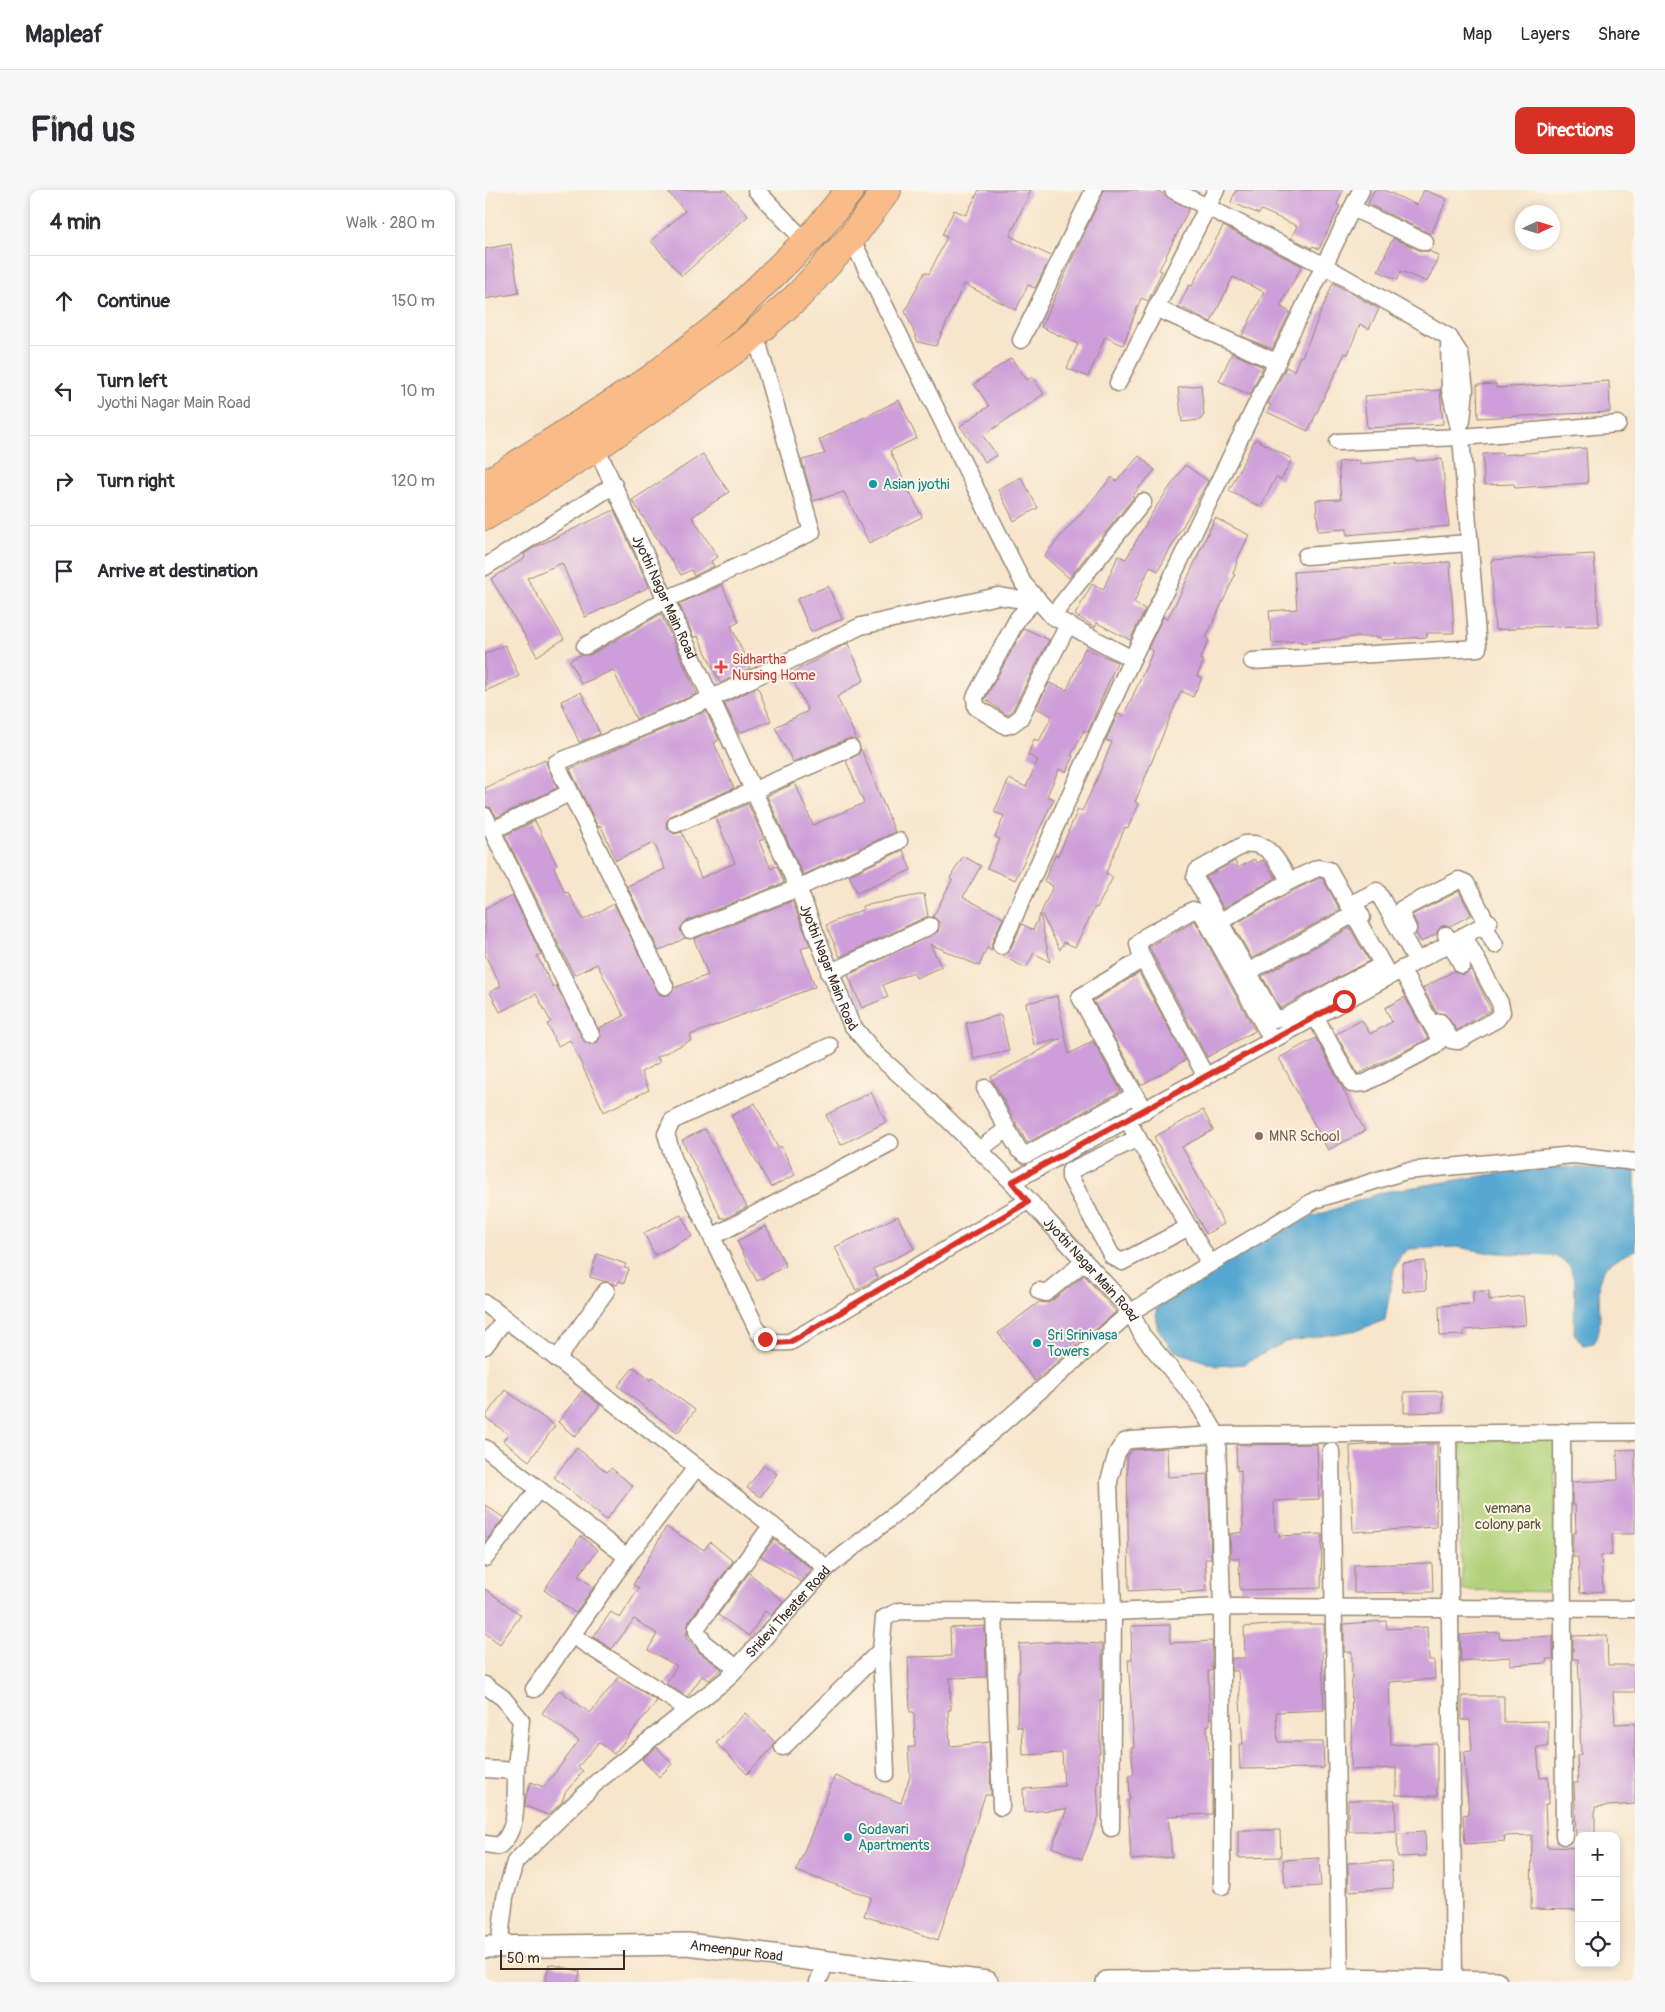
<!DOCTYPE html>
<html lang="en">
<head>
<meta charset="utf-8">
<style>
  :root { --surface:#fff; --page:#f7f7f7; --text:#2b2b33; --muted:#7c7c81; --line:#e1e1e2; --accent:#d93025 }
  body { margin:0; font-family:Pangolin,sans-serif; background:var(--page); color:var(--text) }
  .controls { position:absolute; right:15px; bottom:15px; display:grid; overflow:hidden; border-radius:10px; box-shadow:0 2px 8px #0003 }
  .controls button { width:45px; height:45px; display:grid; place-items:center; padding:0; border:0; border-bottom:1px solid var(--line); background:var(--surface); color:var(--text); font:25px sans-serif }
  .compass { position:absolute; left:1030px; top:15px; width:45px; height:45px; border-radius:50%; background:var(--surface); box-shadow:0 2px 8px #0003; rotate:86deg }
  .scale { position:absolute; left:15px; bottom:12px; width:125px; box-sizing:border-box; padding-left:5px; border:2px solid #3b2a1e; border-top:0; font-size:14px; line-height:18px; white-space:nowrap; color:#3b2a1e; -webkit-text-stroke:4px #fcf5e5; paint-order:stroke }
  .stop { position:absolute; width:15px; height:15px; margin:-11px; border:4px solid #d93025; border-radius:50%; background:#fff }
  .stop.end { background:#d93025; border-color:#fff; box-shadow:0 1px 5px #0008 }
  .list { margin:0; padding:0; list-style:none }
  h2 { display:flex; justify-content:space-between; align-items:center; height:65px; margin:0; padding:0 20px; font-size:21px }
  h2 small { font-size:16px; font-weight:400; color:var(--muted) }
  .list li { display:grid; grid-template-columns:32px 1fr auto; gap:15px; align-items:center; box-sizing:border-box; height:90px; padding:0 20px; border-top:1px solid var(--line) }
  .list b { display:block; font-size:19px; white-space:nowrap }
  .list p { margin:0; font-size:16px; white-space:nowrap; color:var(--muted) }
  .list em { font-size:16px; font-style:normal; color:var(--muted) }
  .icon { flex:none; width:28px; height:28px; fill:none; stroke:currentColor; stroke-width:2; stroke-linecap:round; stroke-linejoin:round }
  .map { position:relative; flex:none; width:1150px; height:1792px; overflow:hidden; border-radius:10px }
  header { display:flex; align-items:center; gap:30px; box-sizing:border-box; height:70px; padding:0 25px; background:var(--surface); border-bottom:1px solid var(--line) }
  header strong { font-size:24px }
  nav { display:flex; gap:28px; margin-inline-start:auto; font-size:18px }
  .intro { display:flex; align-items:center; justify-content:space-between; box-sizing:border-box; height:120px; padding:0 30px }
  h1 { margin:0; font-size:35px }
  .button { padding:12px 22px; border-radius:10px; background:var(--accent); color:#fff; font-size:18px; font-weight:700 }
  main { display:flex; gap:30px; padding:0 30px }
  aside { flex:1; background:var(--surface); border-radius:10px; box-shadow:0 2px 8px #0003 }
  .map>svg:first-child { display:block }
  .green { fill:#b1d27a; stroke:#767e4c }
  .water { fill:#57a8d2; stroke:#496978 }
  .building { fill:#cd9ed9 }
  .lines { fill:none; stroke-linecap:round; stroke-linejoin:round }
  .minor-casing { stroke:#998875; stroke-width:19 }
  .tertiary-casing { stroke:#998875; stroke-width:24 }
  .trunk-casing { stroke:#998875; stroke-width:30 }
  .minor { stroke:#fff; stroke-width:16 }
  .tertiary { stroke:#fff; stroke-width:21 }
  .trunk { stroke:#f9bc89; stroke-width:28 }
  .route { stroke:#d93025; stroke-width:6 }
  .culture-dot { fill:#0f9aa8; stroke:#fcf5e5; stroke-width:2 }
  .health-dot { fill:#e0444e; stroke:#fcf5e5; stroke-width:2 }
  .education-dot { fill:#8d6e63; stroke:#fcf5e5; stroke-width:2 }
  .labels { text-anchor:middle; stroke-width:4; stroke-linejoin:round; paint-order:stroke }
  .culture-label { font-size:14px; fill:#0d838f; stroke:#fcf5e5; text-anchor:start }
  .street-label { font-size:14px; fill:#3b2a1e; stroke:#fcf5e5 }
  .health-label { font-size:14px; fill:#be3a42; stroke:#fcf5e5; text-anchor:start }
  .education-label { font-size:14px; fill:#785e54; stroke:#fcf5e5; text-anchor:start }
  .park-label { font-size:14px; fill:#585435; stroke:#fcf5e5 }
</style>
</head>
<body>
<header>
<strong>Mapleaf</strong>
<nav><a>Map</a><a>Layers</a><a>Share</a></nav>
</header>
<div class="intro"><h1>Find us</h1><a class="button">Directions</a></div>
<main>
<aside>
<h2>4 min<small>Walk · 280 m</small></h2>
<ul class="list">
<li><svg class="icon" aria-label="ahead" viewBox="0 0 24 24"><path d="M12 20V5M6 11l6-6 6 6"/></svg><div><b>Continue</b></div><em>150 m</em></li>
<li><svg class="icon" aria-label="left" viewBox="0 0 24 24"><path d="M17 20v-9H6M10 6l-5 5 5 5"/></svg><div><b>Turn left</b><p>Jyothi Nagar Main Road</p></div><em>10 m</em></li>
<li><svg class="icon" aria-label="right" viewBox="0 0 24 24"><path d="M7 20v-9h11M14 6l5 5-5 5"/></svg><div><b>Turn right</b></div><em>120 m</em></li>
<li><svg class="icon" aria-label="arrive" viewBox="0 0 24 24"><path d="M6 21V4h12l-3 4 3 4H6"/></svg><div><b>Arrive at destination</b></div></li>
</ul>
</aside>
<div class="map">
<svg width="1150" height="1792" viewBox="0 0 1150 1792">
  <rect width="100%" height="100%" fill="#fcf5e5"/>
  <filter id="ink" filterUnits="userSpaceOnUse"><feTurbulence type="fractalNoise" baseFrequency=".02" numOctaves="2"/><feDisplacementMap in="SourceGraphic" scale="10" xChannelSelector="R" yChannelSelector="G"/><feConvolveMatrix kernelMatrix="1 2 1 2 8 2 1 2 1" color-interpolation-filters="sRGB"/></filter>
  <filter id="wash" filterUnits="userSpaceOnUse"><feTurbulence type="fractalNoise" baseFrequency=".0096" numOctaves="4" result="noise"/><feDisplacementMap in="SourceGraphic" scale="20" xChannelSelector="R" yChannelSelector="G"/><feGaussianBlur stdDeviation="1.12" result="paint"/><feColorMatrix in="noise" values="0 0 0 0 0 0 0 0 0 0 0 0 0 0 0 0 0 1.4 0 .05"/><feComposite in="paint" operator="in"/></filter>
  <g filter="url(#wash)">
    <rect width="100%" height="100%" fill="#f7e5cc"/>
    <path class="green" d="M1071 1245 1069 1402 977 1400 975 1253Z"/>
    <path class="water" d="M1071 977 1150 980V1060C1141 1065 1130 1069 1122 1076 1105 1092 1123 1133 1109 1153L1098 1155 1089 1143 1090 1094 1085 1077 1074 1067 1000 1062 972 1057 924 1059 916 1065 909 1079 900 1130 873 1140 800 1152 759 1174 732 1176 687 1160 672 1137 671 1120 685 1103 757 1061 824 1028 898 1002 1040 979Z"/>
    <g id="blocks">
      <path class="building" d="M181 0H240L263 26 197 86 166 51 200 21Z
        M494 0H546L525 46 566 66 550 98 543 95 531 120 479 94 451 156 433 152 420 121 440 82 444 84 462 47 457 45 469 20 481 25Z
        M619 0H671L704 19 674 80 677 81 663 111 656 108 638 155 620 147 603 187 582 178 593 154 556 137Z
        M751 0H858L852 15 855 16 834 59 828 56 827 58 806 48 812 36 776 20 774 24 746 12Z
        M889 0H899L932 15 939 0 962 9 946 44 883 14Z
        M738 36 817 76 795 116 805 122 787 159 757 146 779 102 748 87 726 132 694 116 704 95 707 96Z
        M908 48 936 61H944L954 66 942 92 916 81 912 90 893 81Z
        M26 54 34 103 0 109V59Z
        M848 93 894 119 884 139 875 134 863 164 860 163 823 241 782 222 786 215 783 214 801 177 809 181 815 166 817 167Z
        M747 163 778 177 765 205 734 191Z
        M526 168 542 190 547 187 559 204 498 246 512 265 500 272 475 236 504 216 489 194Z
        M1124 191 1125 222 993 228 992 195 1011 194V198Z
        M716 195 719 225 715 230 697 232 693 198Z
        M955 200 958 234 882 238 879 206Z
        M414 210 432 248 405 261 437 327 384 353 359 302 328 311 317 270 340 264 334 250Z
        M770 249 807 269 796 290 791 287 776 317 744 301Z
        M1101 258 1103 293 1030 298 1029 294 999 295 998 264 1016 263 1017 265Z
        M218 264 244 302 207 327 233 367 226 371 229 376 209 386 206 380 196 385 147 310Z
        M654 266 670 280 647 306 649 307 584 388 559 366 627 287 631 291Z
        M931 269V271L957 269 964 336 862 345V339L833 341 831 310 856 309 853 272 875 270V274Z
        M700 275 723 291 673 381 665 376 649 413 660 419 645 450 612 433 610 437 590 425 607 394 618 400 633 366 641 369 667 323Z
        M536 287 553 318 529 331 513 299Z
        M129 320 164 397 100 427 77 373 42 388 79 449 52 466 6 389 40 368 39 364 50 357Z
        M730 328 764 345 751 372H752L748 384 750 385 721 448 724 450 715 469 719 471 712 486 717 488 708 507 696 501 650 612 654 614 643 638 640 637 621 683 628 687 612 718 610 717 590 757 579 752 575 760 556 723 568 696 559 691 570 665 573 666 593 619 597 621 611 591 627 552 621 550 633 524 638 526 646 510 668 461 663 458 678 427 682 429 693 409Z
        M1109 364 1114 436 1031 437V439L1010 440 1006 370Z
        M965 372 969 443H942V447L896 450V447H869L816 453V451L787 453 784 421 812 419 809 382Z
        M237 395 254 432 246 436 265 478 235 493 213 446 209 448 194 414Z
        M343 396 357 429 326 442 312 409Z
        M176 424 212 504 151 529 128 480 96 494 85 470 95 465H105Z
        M539 438 564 450 527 521 522 525 500 509Z
        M363 453 379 490 352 507 372 550 362 549 308 572 290 537 323 521 305 484Z
        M20 455 34 486 0 501V464Z
        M600 458 632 472 603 542 599 540 586 566H588L581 582 574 579 562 606 569 609 530 690 502 678 515 649 510 647 519 626 509 622 524 589 541 597 553 570 543 565 549 549 554 551 567 526 551 518 564 493 582 500Z
        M273 497 286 531 254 543 239 513Z
        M96 502 115 544 94 552 76 511Z
        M221 521 234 550 229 553 249 598 187 625 181 632 182 638 189 644 197 642 216 688 250 673 231 628 263 614 279 649 274 651 286 679 292 676 299 693 201 731 195 739 200 748 174 761 142 696 180 679 169 653 131 670 116 636 113 637 85 579Z
        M376 559 410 642 318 685 282 606 310 593 328 635 379 613 361 571 374 564Z
        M60 570 72 598 12 627 6 618 0 616V598Z
        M50 631 72 675 69 677 80 703 83 702 98 730 129 714 175 805H184L189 798 223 785 209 749 307 711 325 755 316 759 330 797 205 845 207 850 172 867 175 872 156 882 164 900 119 922 85 850 73 856 62 834 66 832 51 804 15 822 5 802 16 796 0 765V718L28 706 56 764 52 766 68 797 71 795 100 853 111 854 116 846 114 838 139 826 112 774 89 785 20 645Z
        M418 660 426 680 372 703 364 685Z
        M478 666 496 676 478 707 518 728 507 752V761L502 758 494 776 445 754 456 777 431 788 428 782 398 795 403 807 377 818 363 785 453 742 454 732 448 727 467 690 465 688Z
        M769 669 772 673 778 670 791 688 738 718 721 687 750 671 753 678Z
        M834 688 838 689 855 720 767 768 748 735 810 700Z
        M974 701 986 725 965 736H956L951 744 936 752 931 744 932 735 927 725Z
        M439 704 443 726 355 767 341 735 379 719 377 716Z
        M555 724 565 772 549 763 541 778 517 766 525 760 537 734 548 740Z
        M710 731 770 841 722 867 664 757Z
        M865 738 884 771 795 818 777 786Z
        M986 780 1006 820 972 840 960 824 952 823 938 798 969 781 977 785Z
        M654 783 701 870 656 895 608 811Z
        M572 806 584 864 608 851 636 901 542 953 506 887 576 849 549 855 541 813Z
        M920 807 943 849 873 884 851 844 877 830 885 844 907 832 900 818Z
        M516 825 524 861 489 869 481 833Z
        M831 848 880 941 843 960 794 868Z
        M386 902 401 932 356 955 341 925Z
        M270 913 293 958 296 956 310 985 286 997 246 926Z
        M718 920 728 940 697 957 739 1034 721 1044 669 947Z
        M220 939 262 1017 241 1028H236L197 950Z
        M196 1025 207 1046 170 1065 159 1043Z
        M413 1026 429 1059 388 1079 393 1088 371 1100 350 1057Z
        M281 1036 301 1076 272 1091 252 1051Z
        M112 1064 141 1074 139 1078 144 1079 139 1093 134 1091 132 1095 105 1087Z
        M940 1071 941 1100 918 1102 917 1073Z
        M599 1085 631 1122 550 1191 513 1143 554 1112 563 1113 567 1111Z
        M988 1101H1004V1110L1038 1106 1041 1135 979 1140V1145L955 1146 954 1116 988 1114Z
        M149 1177 165 1190 167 1188 210 1220 193 1243 133 1196Z
        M20 1200 70 1236 44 1271 18 1251 23 1244 0 1227Z
        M97 1201 115 1215 90 1247 73 1232Z
        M957 1201 958 1222 919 1223V1202Z
        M832 1254 834 1309 789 1311 790 1341H794V1346L837 1344 836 1398 755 1400 754 1368H746L745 1344 758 1342 756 1280 752 1281 751 1255Z
        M894 1254H952L951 1337 868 1342 865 1256Z
        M92 1258 122 1282 126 1278 148 1296 121 1330 69 1287Z
        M682 1258 683 1287 723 1284 726 1369H720L722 1401 696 1403V1398L644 1401 642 1266 647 1260Z
        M1150 1259V1344H1127V1365L1116 1366 1118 1401 1095 1403 1093 1367H1088V1343H1091L1090 1315H1087V1292L1133 1290 1132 1260Z
        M279 1275 292 1284 275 1307 262 1298Z
        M0 1315 19 1328 0 1352Z
        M181 1337 219 1360 225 1352 248 1371 204 1431 201 1448 215 1463 237 1479 224 1490 217 1486 202 1507 181 1493 192 1476 163 1460 172 1444 149 1429 127 1459 108 1447 126 1422 135 1428 154 1398 148 1395Z
        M96 1346 113 1360 93 1386 109 1397 90 1423 59 1400Z
        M289 1350 327 1379 316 1392 276 1366Z
        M947 1373 948 1402 869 1403V1375Z
        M264 1383 298 1411 286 1426 280 1421 264 1446 233 1425Z
        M0 1399 36 1425 15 1454 0 1443Z
        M901 1431 902 1439 942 1437 944 1470H949L950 1489 904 1492 906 1555 952 1553V1606L911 1605V1578L866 1580 867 1462H859V1434Z
        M796 1434H839V1462H837L839 1520 791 1522 793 1552H838L839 1578 755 1579 754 1554H758L753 1481H747V1468H760L759 1437Z
        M685 1435V1453L727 1451V1481H723L725 1535H722L724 1569H727V1624L683 1626 687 1667 646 1670 643 1610H645L644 1585H649L646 1557H649L643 1470H647L646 1436Z
        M500 1436 501 1487 465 1488 466 1520H463L465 1556 504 1552 506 1605H500L453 1750 379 1726 386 1707 311 1681 350 1586 416 1613 425 1586 423 1557H430L429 1522H425L423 1467 466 1466 465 1438Z
        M1014 1442 1015 1449 1068 1446V1469H1061L1062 1473 1025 1475V1467L976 1471 975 1445Z
        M1122 1445 1123 1475H1150V1502H1128L1130 1534 1150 1533V1614L1110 1617V1646H1091L1089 1593H1093L1092 1565 1096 1564 1095 1537H1097L1093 1469H1088V1446Z
        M572 1452 617 1454V1510H615V1563H613L614 1592H612L614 1626 597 1669 567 1657 582 1619 539 1622 538 1599 579 1596 577 1563 538 1565 537 1537H532L533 1482H535L534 1454Z
        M134 1487 172 1511 129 1564 114 1552 93 1577 98 1581 80 1603 77 1612 63 1625 40 1616 41 1606 46 1592 59 1597 94 1551 57 1523 74 1500 105 1523Z
        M977 1506H1019V1532L1063 1531V1557H1052L1055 1588 1063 1587 1064 1614H1060L1062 1657 1094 1658V1720L1046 1719 1047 1645 1019 1646 1020 1651 980 1654 978 1625 984 1624 979 1562 987 1561 985 1530H977Z
        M260 1523 290 1552 288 1557 262 1584 231 1553Z
        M172 1557 187 1574 174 1587 157 1569Z
        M863 1610H910L911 1641H863Z
        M753 1640H795L796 1667 753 1668Z
        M940 1641 941 1666 913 1667 912 1643Z
        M834 1668 836 1696 800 1698 798 1670Z
        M906 1671 908 1698 864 1701 863 1673Z
        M64 1774 95 1781 93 1792H60Z"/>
    </g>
  </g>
  <g filter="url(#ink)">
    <use href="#blocks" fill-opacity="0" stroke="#998875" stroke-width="1"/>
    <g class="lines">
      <defs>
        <g id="minor">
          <path d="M271 0 321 52"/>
          <path d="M688 0 838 75 964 147 975 164 980 199 977 231"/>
          <path d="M867 18 940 52"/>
          <path d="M366 48 538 393 567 426 647 469"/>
          <path d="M671 118 791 172"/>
          <path d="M536 150 609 0"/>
          <path d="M633 193 731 0"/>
          <path d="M853 252 976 247 1133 234"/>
          <path id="s1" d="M111 257 313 698 366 834 391 864 442 909 527 992 646 1122 657 1145 709 1207 732 1245 737 1417V1696"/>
          <path d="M821 366 983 353"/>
          <path d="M0 377 129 295"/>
          <path d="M552 408 533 428 490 507 491 517 521 536 527 534 535 528 583 435"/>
          <path d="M567 426 658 312"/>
          <path d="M100 456 182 409 327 342 270 143"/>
          <path d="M767 471 993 458 976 247 965 200 964 147"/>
          <path d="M0 626 106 845"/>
          <path d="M191 634 366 558"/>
          <path d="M8 640 84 603"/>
          <path d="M877 727 870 715V712L892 701 932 771"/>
          <path d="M734 732 805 691"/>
          <path d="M999 735 1010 755"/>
          <path d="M923 739 916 724 917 719 974 690 981 693 1002 733"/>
          <path d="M205 740 313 698 414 651"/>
          <path d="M961 745 977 775"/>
          <path d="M516 756 647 469 876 0"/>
          <path d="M658 769 595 807 659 921"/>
          <path d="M763 782 869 724"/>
          <path d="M344 783 445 736"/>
          <path d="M180 796 71 573 225 509 376 436 513 406 532 409 552 408"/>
          <path d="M849 800 897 775"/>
          <path d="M855 813 849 800 801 827 790 829 715 697 710 688 712 681 760 654C785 651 793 673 805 691L833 678 844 680 904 786"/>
          <path d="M830 826 867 894 880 893 950 856 955 850 916 779"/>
          <path d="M955 832 966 850 973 851 1012 829 1017 822 1015 813 979 746"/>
          <path d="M345 856 187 931 181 944 189 970 274 1143C284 1153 292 1153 305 1152L543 1011"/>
          <path d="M721 887 656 765 653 754 661 746 708 720 717 723 787 850"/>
          <path d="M500 898 522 939"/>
          <path d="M647 938 725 1074"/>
          <path d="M653 948 585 981V987L627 1066 637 1072 704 1037"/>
          <path d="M494 960 522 939 534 960 541 965 650 905"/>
          <path d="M527 992 1004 732"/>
          <path d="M227 1047 405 953"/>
          <path d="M554 1101 561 1103 599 1072"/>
          <path d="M0 1113 342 1378"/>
          <path d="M0 1156 20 1129"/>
          <path d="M72 1169 121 1101"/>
          <path d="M1077 1242 1079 1646"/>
          <path d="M963 1244 969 1792"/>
          <path d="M0 1258 142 1367"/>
          <path d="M846 1261 855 1789"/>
          <path d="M0 1368 53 1300"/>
          <path d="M509 1422 516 1617"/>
          <path d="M88 1446 203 1519"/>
          <path d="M252 1478 221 1455 212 1442V1437L287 1335"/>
          <path d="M0 1495 18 1508 36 1530C34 1547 32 1564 31 1581 30 1606 35 1639 14 1656L0 1654"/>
          <path d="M49 1499 142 1367 211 1278"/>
          <path d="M298 1557 396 1460"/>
          <path d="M0 1579 31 1581"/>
          <path d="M401 1583 396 1460 399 1428 414 1421 628 1422 737 1417 1150 1419"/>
          <path d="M626 1638 628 1422 624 1291 632 1263 639 1252 645 1250 732 1245 1150 1242"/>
          <path id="s2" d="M14 1757 20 1707 30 1672 114 1590 242 1489 342 1378 433 1306 646 1122 830 1010 921 981 1089 965 1150 972"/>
          <path d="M333 1792 341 1772"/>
        </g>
        <g id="tertiary">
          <path id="s3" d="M0 1757 202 1754 502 1792"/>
          <path d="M622 1792 855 1789 1011 1792"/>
        </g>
        <path id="trunk" d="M0 295 166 189 242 129 330 43 365 0
          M0 326 111 257 258 154 314 105 366 48 402 0"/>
      </defs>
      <use href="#minor" class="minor-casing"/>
      <use href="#tertiary" class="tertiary-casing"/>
      <use href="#trunk" class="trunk-casing"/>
      <use href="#minor" class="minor"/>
      <use href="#tertiary" class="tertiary"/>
      <use href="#trunk" class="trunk"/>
    </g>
  </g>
  <g class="lines" filter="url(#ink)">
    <path class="route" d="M280 1149 290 1153 305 1152 543 1012 527 992 859 811"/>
  </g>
  <g class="culture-dot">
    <circle cx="388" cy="294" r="5"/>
    <circle cx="552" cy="1153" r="5"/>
    <circle cx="363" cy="1647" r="5"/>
  </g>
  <path class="health-dot" d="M233.5 469.5h5v5h5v5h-5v5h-5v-5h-5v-5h5z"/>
  <circle class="education-dot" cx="774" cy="946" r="5"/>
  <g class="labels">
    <g class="culture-label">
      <text x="398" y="299">Asian jyothi</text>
      <text x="562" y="1150">Sri Srinivasa<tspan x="562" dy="16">Towers</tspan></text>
      <text x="373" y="1644">Godavari<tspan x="373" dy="16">Apartments</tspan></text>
    </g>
    <g class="street-label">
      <text dy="5" stroke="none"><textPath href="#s1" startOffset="165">Jyothi Nagar Main Road</textPath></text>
      <text dy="5" stroke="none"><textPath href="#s1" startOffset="570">Jyothi Nagar Main Road</textPath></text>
      <text dy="5" stroke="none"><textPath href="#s1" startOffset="975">Jyothi Nagar Main Road</textPath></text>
      <text dy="5" stroke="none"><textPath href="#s2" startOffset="458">Sridevi Theater Road</textPath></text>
      <text dy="5" stroke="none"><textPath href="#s3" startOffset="252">Ameenpur Road</textPath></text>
    </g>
    <g class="health-label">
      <text x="247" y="474">Sidhartha<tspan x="247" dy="16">Nursing Home</tspan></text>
    </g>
    <g class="education-label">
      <text x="784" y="951">MNR School</text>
    </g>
    <g class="park-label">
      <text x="1023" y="1323">vemana<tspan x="1023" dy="16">colony park</tspan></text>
    </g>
  </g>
</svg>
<div class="controls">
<button>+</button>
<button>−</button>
<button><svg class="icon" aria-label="locate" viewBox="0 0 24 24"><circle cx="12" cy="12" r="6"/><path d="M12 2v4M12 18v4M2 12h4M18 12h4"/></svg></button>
</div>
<svg class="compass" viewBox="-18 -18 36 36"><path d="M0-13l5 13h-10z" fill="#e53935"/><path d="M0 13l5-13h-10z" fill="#7c7c81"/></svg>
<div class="scale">50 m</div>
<div class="stop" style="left:859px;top:811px"></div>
<div class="stop end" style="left:280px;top:1149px"></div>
</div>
</main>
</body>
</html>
